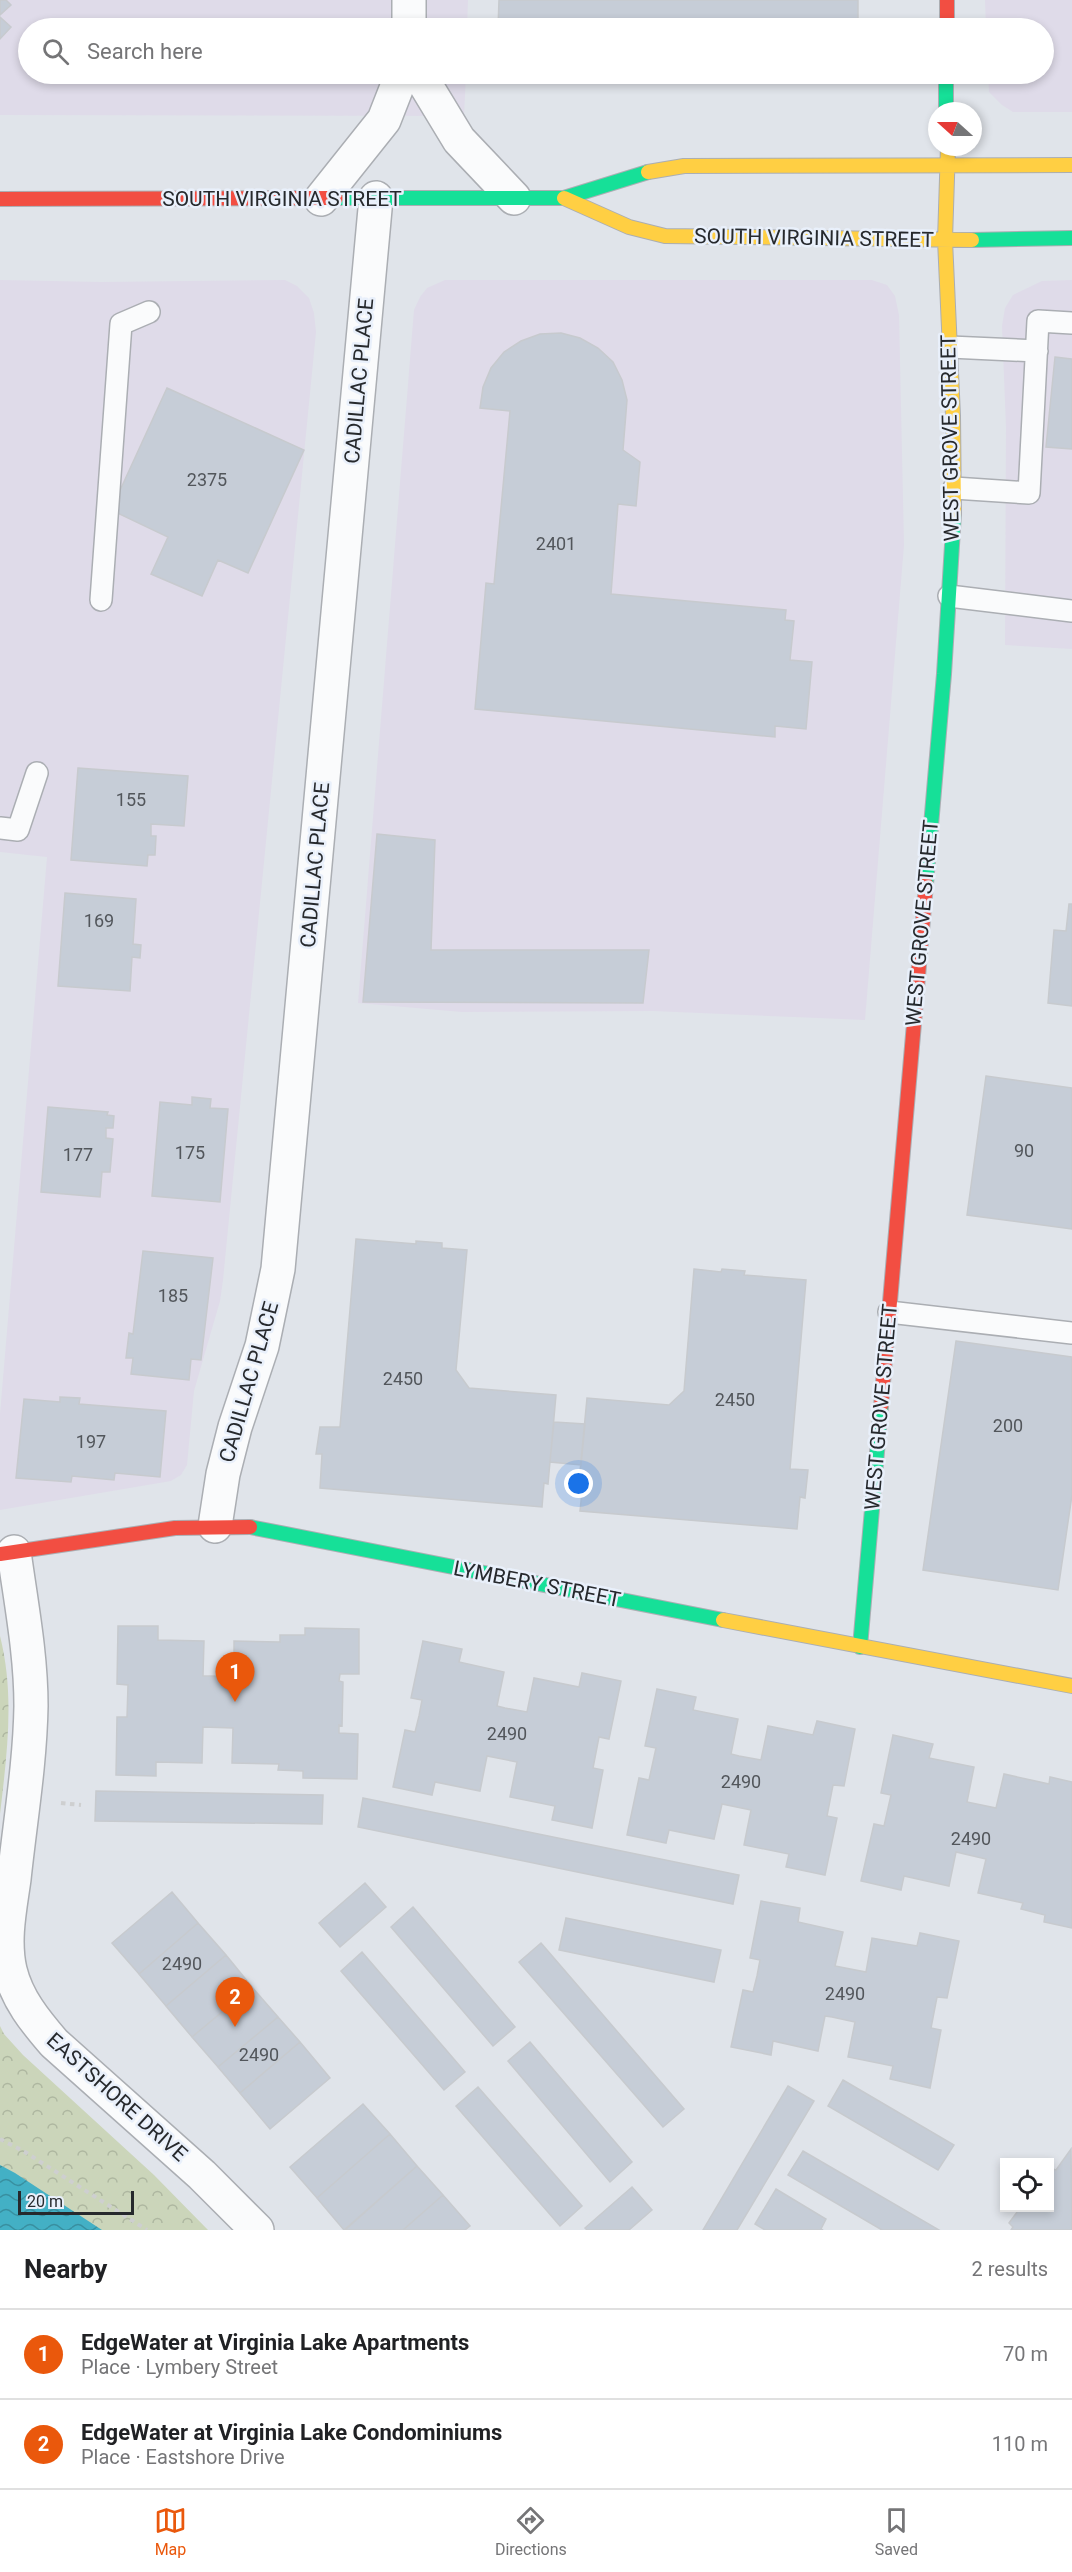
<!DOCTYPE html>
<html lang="en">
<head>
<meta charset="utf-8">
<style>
  :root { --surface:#fff; --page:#f2f2f2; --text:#202124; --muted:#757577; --line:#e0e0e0; --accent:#ea580c }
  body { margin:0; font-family:Roboto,sans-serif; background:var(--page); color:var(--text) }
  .controls { position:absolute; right:18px; bottom:18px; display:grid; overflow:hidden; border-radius:0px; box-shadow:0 3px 9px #0003 }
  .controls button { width:54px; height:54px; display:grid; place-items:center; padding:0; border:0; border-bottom:2px solid var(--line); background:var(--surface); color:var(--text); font:30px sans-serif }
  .compass { position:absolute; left:928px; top:102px; width:54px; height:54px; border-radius:50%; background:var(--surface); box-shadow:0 3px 9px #0003; rotate:291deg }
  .scale { position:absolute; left:18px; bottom:15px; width:116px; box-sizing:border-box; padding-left:6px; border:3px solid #26292d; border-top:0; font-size:16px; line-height:21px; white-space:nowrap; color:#26292d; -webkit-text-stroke:4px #e9f0fb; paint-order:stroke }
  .you { position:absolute; left:579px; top:1484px; width:21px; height:21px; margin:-15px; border:4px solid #fff; border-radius:50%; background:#1a73e8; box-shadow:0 0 0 9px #1a73e833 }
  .badge { display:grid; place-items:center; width:39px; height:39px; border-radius:50%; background:var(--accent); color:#fff; font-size:20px; font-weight:700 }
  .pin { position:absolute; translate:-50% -50px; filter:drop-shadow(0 2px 3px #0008) }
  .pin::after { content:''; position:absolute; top:32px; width:21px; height:18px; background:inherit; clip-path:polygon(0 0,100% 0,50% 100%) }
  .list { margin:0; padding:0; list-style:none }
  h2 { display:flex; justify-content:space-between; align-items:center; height:78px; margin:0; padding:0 24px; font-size:26px }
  h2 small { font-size:20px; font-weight:400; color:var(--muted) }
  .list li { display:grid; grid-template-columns:39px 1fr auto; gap:18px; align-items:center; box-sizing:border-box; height:90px; padding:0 24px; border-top:2px solid var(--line) }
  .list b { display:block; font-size:22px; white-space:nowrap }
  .list p { margin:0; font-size:20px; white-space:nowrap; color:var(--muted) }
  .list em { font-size:20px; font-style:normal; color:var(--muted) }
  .icon { flex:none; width:33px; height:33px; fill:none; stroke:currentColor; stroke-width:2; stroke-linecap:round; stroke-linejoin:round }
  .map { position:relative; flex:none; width:1072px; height:2230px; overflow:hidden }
  .search { position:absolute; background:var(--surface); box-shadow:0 3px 9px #0003; left:18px; right:18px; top:18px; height:66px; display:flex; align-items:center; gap:15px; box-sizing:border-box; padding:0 21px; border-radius:33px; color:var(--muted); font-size:22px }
  .sheet { height:258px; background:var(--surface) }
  nav { display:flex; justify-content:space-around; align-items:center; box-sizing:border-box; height:84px; border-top:2px solid var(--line); background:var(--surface); font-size:16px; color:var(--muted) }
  nav a { display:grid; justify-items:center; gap:3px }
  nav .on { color:var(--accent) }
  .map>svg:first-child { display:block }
  .commercial { fill:#dfdbe9 }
  .park { fill:url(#park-crowns) }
  .water { fill:url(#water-waves) }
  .building { fill:#c6cdd7; stroke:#c7cace; stroke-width:1.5 }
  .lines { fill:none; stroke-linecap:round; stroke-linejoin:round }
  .lane-casing { stroke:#abaeb3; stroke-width:24 }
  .street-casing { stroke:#abaeb3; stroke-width:36 }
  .fast-casing { stroke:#abaeb3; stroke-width:16 }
  .slow-casing { stroke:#abaeb3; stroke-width:16 }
  .jam-casing { stroke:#abaeb3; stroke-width:16 }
  .path { stroke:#cecfd0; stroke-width:4; stroke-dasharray:4.5 4.5; stroke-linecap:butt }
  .lane { stroke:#fafbfc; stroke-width:21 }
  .street { stroke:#fafbfc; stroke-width:33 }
  .fast { stroke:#16e098; stroke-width:14 }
  .slow { stroke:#ffcf43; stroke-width:14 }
  .jam { stroke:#f24e42; stroke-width:14 }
  .labels { text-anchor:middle; stroke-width:5; stroke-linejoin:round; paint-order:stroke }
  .number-label { font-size:18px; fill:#52565b }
  .street-label { font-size:21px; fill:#26292d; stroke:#e9f0fb }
</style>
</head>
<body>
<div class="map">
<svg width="1072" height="2230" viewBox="0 0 1072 2230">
  <defs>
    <pattern id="park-crowns" width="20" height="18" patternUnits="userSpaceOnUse" patternTransform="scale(1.5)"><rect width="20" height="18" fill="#cbd5ba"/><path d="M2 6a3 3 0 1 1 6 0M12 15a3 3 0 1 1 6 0" fill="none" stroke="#aeb7a0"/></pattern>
    <pattern id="water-waves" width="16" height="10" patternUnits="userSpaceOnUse" patternTransform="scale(1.5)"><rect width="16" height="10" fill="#43b0c5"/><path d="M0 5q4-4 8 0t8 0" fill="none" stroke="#388fa0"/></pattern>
  </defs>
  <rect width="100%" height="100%" fill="#e0e4ea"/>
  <path class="commercial" d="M0 0H468L467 28H28V74H466L464 116 0 115Z
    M985 0H1072V112H1013L1002 105 989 92 988 74H1044V28H986Z
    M0 280 102 282 285 280 297 286 309 298 314 313 316 332 223 1280 220 1301 194 1391 187 1465 181 1475 171 1481 0 1510V1414L47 857 0 852Z
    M445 280H872L887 285 895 296 899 315 904 545 865 1020 653 1011 462 1012 358 1003 414 310 420 297 427 288Z
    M1072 280V649L1005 645 1006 427 1002 326 1005 308 1013 295 1042 281Z"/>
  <path class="park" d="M0 1636C15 1695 7 1754 0 1814Z
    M0 2026 4 2034 23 2055 154 2175 208 2230H0Z"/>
  <path class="water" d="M0 2165 15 2173 102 2230H0Z"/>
  <path class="building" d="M0 0H6L11 5 0 15Z
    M499 0H858V28H498Z
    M0 17 11 27 0 39Z
    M544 74H807L806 78 544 77Z
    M561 333 580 338 598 348 613 362 622 380 627 400 623 450 640 462 636 506 618 504 611 594 786 610 785 620 794 621 790 660 812 662 806 729 775 726V737L475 709 486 583 494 584 510 411 480 408 483 387 491 368 504 352 521 341 540 334Z
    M1055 357 1072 359V449L1046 447Z
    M167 388 304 450 248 573 218 560 202 596 151 574 168 537 111 510Z
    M78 768 188 776 184 826 151 824V836H156L155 855H148L147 866 71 860Z
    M377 834 435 840 431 950H649L643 1003 363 1002Z
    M65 893 136 899 133 944 141 945 140 958 132 957 130 991 58 986Z
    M1069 904H1072V1006L1048 1003 1054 930 1066 931Z
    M986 1076 1072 1088V1229L967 1215Z
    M192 1097 211 1099 210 1108 228 1109 220 1202 152 1196 160 1102 192 1105Z
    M48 1107 108 1112 107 1115 114 1116 113 1128H106V1138L113 1139 110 1172H102L100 1197 41 1192Z
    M356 1239 416 1244V1241L442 1243V1248L467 1250 456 1370 469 1388 556 1395 548 1484 544 1483 542 1507 320 1488 322 1454H316L320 1427H340Z
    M143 1251 213 1258 201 1360 191 1359 189 1380 131 1374 133 1358H126L129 1333 133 1334Z
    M694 1269 721 1272 722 1269 745 1271 744 1275 806 1280 790 1469 808 1470 805 1498 800 1497 797 1529 580 1511 583 1482H579L587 1398 669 1405 684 1391Z
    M956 1341 1072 1357V1495L1058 1590 923 1570Z
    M60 1397 80 1398 79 1404 166 1411 160 1477 115 1473 114 1480 72 1476 71 1482 16 1478 24 1399 60 1402Z
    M554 1422 585 1424 581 1465 550 1462Z
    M118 1626H158V1640L204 1641 203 1676H211L234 1677V1641L280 1642V1635H305V1628L359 1629V1674H340L339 1681 343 1682 342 1726 339 1725V1733L358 1734 357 1779 303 1778V1771L278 1770 279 1764 232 1763 233 1728 203 1727 202 1763 156 1762V1776L116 1775 117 1717H127L128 1685 117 1684Z
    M423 1641 462 1649 459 1662 504 1672 497 1706 505 1708 527 1712 534 1678 579 1687 582 1673 621 1681 609 1739 599 1737 593 1768 603 1770 592 1828 552 1820 555 1806 510 1797 517 1762 487 1756 480 1791 435 1782 432 1795 393 1787 405 1730 415 1732 419 1716 422 1700 411 1698Z
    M657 1689 696 1697 693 1710 738 1719 731 1754 739 1756 761 1760 768 1726 813 1735 817 1721 855 1729 844 1786 833 1785 827 1816 837 1818 825 1875 786 1867 789 1854 744 1845 751 1810 722 1804 714 1839 669 1830 666 1843 627 1835 639 1778 649 1780 656 1748 645 1746Z
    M893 1735 933 1744 929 1758 974 1767 967 1802 996 1808 1004 1774 1049 1784 1050 1777 1072 1782V1928L1044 1922 1045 1915 1021 1909 1023 1903 978 1893 986 1859 956 1852 949 1886 904 1876 901 1890 861 1881 874 1824 884 1826 891 1795 881 1793Z
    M96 1791 323 1795 322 1824 95 1821Z
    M363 1798 739 1875 733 1904 358 1827Z
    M365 1883 386 1907 340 1947 319 1923Z
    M172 1892 198 1923 139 1974 112 1943Z
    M761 1901 800 1908 798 1922 843 1932 835 1966 866 1972 872 1938 917 1946 920 1933 959 1941 947 1998 937 1997 931 2028 941 2030 930 2088 890 2079 893 2066 848 2057 855 2022 832 2017 825 2016 818 2051 773 2041 771 2055 731 2047 743 1990 753 1992 757 1976 760 1960 750 1958Z
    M413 1907 515 2027 493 2046 391 1927Z
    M566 1918 721 1950 714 1982 559 1950Z
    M198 1923 226 1955 166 2006 139 1974Z
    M541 1943 684 2109 663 2127 519 1962Z
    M362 1952 465 2072 444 2090 341 1971Z
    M226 1955 252 1987 192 2037 166 2006Z
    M252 1987 278 2017 218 2067 192 2037Z
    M278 2017 300 2042 240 2093 218 2067Z
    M300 2042 330 2078 270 2129 240 2093Z
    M530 2042 632 2162 610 2182 508 2061Z
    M843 2080 954 2145 938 2170 828 2106Z
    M788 2086 814 2101 737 2230H703Z
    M478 2087 582 2206 560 2226 456 2106Z
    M363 2104 390 2134 317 2198 290 2167Z
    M390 2134 417 2166 344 2230 317 2198Z
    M1071 2149 1072 2230H1011L1013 2227 1009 2223 1020 2208H1050V2168L1056 2170Z
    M803 2151 939 2230H882L788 2175Z
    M417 2166 443 2195 403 2230H345Z
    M632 2187 652 2210 629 2230H587L585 2228Z
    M776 2189 826 2219 821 2229 823 2230H765L755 2224Z
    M443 2195 470 2226 465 2230H403Z"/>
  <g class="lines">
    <defs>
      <path id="lane" d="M950 347 1037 351
        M954 488 1029 493 1038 321 1072 323
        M949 596 1072 611
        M101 600 121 324 149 312
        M0 828 18 830 37 773
        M889 1312 1072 1333"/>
      <path id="street" d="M409 0V28
        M419 74 459 140 514 198
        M321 199 384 120 402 74
        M215 1526 223 1474 235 1427 262 1346 278 1269 376 198
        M14 1552C21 1603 31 1654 31 1706 30 1764 20 1822 14 1879 10 1908 3 1940 10 1970 17 1999 35 2021 54 2043L202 2175 257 2230"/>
      <path id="fast" d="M946 74V111
        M336 198H564L648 172
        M972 240 1072 238
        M926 884 944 674 954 513
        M250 1527 723 1620
        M860 1647 881 1406"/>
      <path id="slow" d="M948 147 945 240 953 416 954 513
        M648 172 684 166 1072 165
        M564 198 629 227 665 236 972 240
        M723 1620 1072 1686"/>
      <path id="jam" d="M947 0V28
        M0 199 336 198
        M881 1406 926 884
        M0 1554 175 1528 250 1527"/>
    </defs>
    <use href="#lane" class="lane-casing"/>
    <use href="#street" class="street-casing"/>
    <use href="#fast" class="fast-casing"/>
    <use href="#slow" class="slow-casing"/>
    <use href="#jam" class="jam-casing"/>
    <path class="path" d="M61 1803 81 1805
      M0 2139 25 2152 147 2230
      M1002 2175 1004 2176"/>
    <use href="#lane" class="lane"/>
    <use href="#street" class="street"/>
    <use href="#fast" class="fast"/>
    <use href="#slow" class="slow"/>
    <use href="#jam" class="jam"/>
  </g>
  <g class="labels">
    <g class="number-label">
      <text x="207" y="486">2375</text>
      <text x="556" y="550">2401</text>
      <text x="131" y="806">155</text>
      <text x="99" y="927">169</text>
      <text x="1024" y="1157">90</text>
      <text x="190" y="1159">175</text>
      <text x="78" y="1161">177</text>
      <text x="173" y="1302">185</text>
      <text x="403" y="1385">2450</text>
      <text x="735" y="1406">2450</text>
      <text x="1008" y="1432">200</text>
      <text x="91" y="1448">197</text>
      <text x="507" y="1740">2490</text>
      <text x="741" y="1788">2490</text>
      <text x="971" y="1845">2490</text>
      <text x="182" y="1970">2490</text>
      <text x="845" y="2000">2490</text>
      <text x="259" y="2061">2490</text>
    </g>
    <g class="street-label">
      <text x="282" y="206">SOUTH VIRGINIA STREET</text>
      <text transform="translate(814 238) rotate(1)" y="7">SOUTH VIRGINIA STREET</text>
      <text transform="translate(359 381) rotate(-85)" y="7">CADILLAC PLACE</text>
      <text transform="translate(950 438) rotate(-91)" y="7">WEST GROVE STREET</text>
      <text transform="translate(315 865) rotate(-85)" y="7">CADILLAC PLACE</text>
      <text transform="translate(922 923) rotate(-85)" y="7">WEST GROVE STREET</text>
      <text transform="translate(249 1382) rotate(-74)" y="7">CADILLAC PLACE</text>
      <text transform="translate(881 1407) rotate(-85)" y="7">WEST GROVE STREET</text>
      <text transform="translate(537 1584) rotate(11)" y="7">LYMBERY STREET</text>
      <text transform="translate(117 2097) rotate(42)" y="7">EASTSHORE DRIVE</text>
    </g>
  </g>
</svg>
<div class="controls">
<button><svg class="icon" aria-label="locate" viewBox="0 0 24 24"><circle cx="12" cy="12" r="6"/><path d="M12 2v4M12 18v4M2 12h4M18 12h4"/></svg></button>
</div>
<svg class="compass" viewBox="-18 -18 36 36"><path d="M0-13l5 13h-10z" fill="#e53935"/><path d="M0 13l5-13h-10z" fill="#757577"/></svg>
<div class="scale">20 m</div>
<div class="you"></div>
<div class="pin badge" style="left:235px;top:1702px">1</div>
<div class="pin badge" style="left:235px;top:2027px">2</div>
<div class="search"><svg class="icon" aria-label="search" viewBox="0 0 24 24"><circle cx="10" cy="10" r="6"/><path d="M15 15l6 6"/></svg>Search here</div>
</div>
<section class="sheet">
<h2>Nearby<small>2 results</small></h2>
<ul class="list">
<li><span class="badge">1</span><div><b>EdgeWater at Virginia Lake Apartments</b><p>Place · Lymbery Street</p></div><em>70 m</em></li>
<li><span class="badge">2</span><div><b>EdgeWater at Virginia Lake Condominiums</b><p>Place · Eastshore Drive</p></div><em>110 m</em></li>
</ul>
</section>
<nav>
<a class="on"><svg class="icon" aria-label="map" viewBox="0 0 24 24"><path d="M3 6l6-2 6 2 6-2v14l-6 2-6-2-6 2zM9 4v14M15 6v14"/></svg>Map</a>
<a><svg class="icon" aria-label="directions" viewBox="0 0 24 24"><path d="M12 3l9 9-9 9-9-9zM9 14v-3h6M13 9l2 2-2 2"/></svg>Directions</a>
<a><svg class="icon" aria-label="saved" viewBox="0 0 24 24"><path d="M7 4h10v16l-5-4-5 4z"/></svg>Saved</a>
</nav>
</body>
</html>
